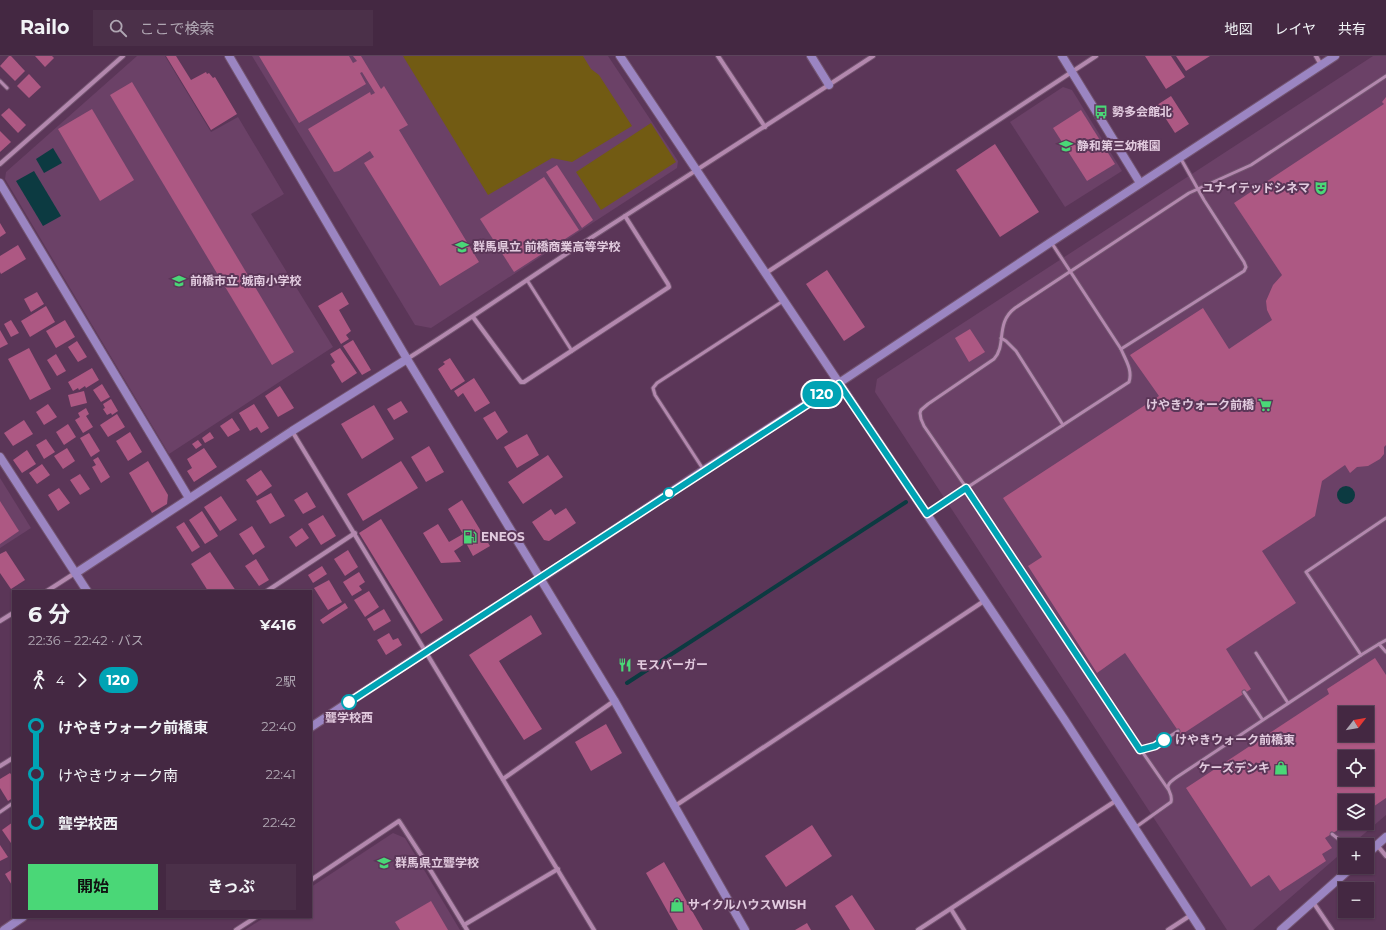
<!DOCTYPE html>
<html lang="ja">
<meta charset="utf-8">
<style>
:root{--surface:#442842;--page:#4b3049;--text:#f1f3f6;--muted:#afa6b2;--line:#5c445b;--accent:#4ad777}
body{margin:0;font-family:Montserrat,"Noto Sans JP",sans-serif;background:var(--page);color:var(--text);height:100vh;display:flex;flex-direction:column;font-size:15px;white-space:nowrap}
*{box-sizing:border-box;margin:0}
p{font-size:13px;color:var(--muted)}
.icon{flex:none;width:22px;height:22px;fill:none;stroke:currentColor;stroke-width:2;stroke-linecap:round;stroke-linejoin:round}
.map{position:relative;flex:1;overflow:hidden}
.side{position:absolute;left:12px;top:534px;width:300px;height:328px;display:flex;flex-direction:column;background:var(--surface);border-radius:0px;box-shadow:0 1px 3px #0004,0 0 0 1px var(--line)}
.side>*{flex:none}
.badge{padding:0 8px;border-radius:13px;font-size:14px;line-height:26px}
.needle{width:26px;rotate:59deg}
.buttons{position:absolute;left:1338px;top:650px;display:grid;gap:8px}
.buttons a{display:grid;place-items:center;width:36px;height:36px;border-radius:0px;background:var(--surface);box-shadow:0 1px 3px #0004,0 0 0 1px var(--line);font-size:20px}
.map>.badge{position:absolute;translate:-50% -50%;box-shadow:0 0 0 2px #fff}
.legs{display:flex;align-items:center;gap:6px;height:44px;padding:0 16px;font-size:13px}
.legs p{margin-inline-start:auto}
.head{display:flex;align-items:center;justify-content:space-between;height:68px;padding:0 16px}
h1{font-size:22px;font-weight:700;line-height:30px}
.primary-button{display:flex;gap:8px;margin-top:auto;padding:8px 16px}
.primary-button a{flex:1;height:46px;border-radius:0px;background:var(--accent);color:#111;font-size:16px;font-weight:700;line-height:46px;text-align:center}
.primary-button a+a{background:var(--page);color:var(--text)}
ul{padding:0 16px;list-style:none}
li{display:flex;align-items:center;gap:14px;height:48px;font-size:15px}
li i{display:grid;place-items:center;width:6px;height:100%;margin:0 5px;background:currentColor}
li i::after{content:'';width:10px;height:10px;margin:-5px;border:3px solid;border-radius:50%;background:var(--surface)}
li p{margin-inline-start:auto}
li:first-child i{background:linear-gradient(#0000 50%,currentColor 0)}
li:last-child i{background:linear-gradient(currentColor 50%,#0000 0)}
header{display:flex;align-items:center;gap:24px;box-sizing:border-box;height:56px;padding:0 20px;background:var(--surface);border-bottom:1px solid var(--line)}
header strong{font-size:19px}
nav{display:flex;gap:22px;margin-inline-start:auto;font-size:14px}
.search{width:280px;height:36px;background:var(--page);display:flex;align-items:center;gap:10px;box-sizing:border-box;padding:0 14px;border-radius:0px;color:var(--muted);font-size:15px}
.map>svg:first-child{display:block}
.built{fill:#6b4167;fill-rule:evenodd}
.green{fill:#725b13}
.water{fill:#0c3a41}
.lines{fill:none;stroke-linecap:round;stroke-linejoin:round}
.stream{stroke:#0c3a41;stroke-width:4}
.building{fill:#ad5883;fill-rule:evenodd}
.lane-casing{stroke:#735470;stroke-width:5}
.street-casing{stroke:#735470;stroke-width:6}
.secondary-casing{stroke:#735470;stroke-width:10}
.lane{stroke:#b388ae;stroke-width:3}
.street{stroke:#b388ae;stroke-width:4}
.secondary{stroke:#9b85c2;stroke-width:8}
.line-1-casing{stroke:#fff;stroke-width:9}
.line-1{stroke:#00a3b4;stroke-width:6}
.stop-1-dot{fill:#fff;stroke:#00a3b4;stroke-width:2}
.labels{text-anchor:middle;stroke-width:4;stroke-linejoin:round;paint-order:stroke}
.poi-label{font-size:12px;font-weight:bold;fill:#e2cbdf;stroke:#5b3658;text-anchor:start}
.stop-label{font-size:12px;font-weight:bold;fill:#e2cbdf;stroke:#5b3658}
</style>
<header>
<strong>Railo</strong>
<div class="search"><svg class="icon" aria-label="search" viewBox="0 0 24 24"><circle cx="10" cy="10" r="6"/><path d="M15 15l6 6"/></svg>ここで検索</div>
<nav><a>地図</a><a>レイヤ</a><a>共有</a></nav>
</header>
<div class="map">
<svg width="1386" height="874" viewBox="0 0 1386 874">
<rect width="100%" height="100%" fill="#5b3658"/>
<g class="built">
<path d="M137,0H165L211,76L238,61L284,138L251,158L333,291L169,398L5,123L6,116Z"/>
<path d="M252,0H608L678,105L677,112L431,272L415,269Z"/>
<path d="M1373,0H1386V759L1351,789H1345V794L1253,874H1227L875,336L877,323ZM1345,657H1367V679H1345ZM1345,701H1367V723H1345ZM1345,745H1367V767H1345Z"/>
<path d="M1063,31L1072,34L1122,115L1065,151L1010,66Z"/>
<path d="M0,422L31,472L0,492Z"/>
<path d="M393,777L405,782L460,874H245L265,861H311V831Z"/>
</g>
<g class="green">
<path d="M403,0H583L591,13L599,19L632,70L572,106L552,102L488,139Z"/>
<path d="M651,67L676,106L601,154L576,116Z"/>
</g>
<g class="water">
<path d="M53,92L62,107L44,117L36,103Z"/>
<path d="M34,115L61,160L43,170L16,125Z"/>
<circle cx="1346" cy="439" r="9"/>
</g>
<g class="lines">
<path class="stream" d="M627,627L906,446"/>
</g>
<g class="building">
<path d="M9,0H11L25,15L15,25L0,10Z"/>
<path d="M35,0H52L54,2L45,11Z"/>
<path d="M166,0H176L191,24L206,16L207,18L209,17L213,22L215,21L237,58L211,74Z"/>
<path d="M259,0H349L353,7L357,5L353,0H361L381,33L384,30L408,69L399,74L479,206L440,230L364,107L374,101L370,95L339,115L334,116L308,73L370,36L371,39L375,37L362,16L360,17L366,28L299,67Z"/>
<path d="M1145,0H1171L1185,21L1166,33Z"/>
<path d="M1176,0H1210L1186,15Z"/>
<path d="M29,18L41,31L29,42L17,30Z"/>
<path d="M132,26L294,296L272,309L110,39Z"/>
<path d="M1171,40L1189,68L1175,77L1157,49Z"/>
<path d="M1386,41V389L1384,391V398L1380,403L1368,410L1357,411L1350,417L1345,409L1322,425L1315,460L1262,495L1296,547L1226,593L1251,633L1181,679L1125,597L1097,617L1028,510L1042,501L1003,442L1159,340L1130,299L1203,252L1229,293L1272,264L1267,254L1266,245L1273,229L1282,219L1234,147L1384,48L1382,46Z"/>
<path d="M9,52L26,69L18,77L1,59Z"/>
<path d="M92,53L134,124L100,145L58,73Z"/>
<path d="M1081,54L1115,108L1087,125L1053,72Z"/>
<path d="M0,75L11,86L0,96Z"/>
<path d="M995,88L1039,156L1000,181L956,114Z"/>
<path d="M557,109L593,164L582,172L546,116Z"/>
<path d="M544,121L579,174L514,216L480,163Z"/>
<path d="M0,167L6,177L0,181Z"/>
<path d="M18,189L26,203L1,218L0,216V200Z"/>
<path d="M827,214L865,271L844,285L806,228Z"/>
<path d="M37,236L44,248L31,256L24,243Z"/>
<path d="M342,236L349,248L339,254L351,275L346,279L349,283L341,288L318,250Z"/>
<path d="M46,250L55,266L30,281L21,265Z"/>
<path d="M11,264L19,277L11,281L4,268Z"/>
<path d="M65,264L75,281L56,292L46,275Z"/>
<path d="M970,273L985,296L969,306L955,282Z"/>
<path d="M0,274L8,288L0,292Z"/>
<path d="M353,284L371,314L362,319L343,290Z"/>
<path d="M77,285L87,301L78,306L68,291Z"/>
<path d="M29,292L51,333L30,344L8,303Z"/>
<path d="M340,292L357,317L342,327L331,309L335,306L330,298Z"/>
<path d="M56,298L66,315L57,320L47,304Z"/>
<path d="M450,302L465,325L451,334L438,313L445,308L443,306Z"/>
<path d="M92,312L99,324L86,332L85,330L79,334L78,332L73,335L68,326Z"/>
<path d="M474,322L490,347L475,356L463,337L458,341L454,335Z"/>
<path d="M102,328L110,341L101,346L93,334Z"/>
<path d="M280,330L294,352L278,361L265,340Z"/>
<path d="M84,335L87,347L71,351L68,339Z"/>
<path d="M111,343L118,355L112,359L111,357L107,359L103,353L105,352L103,348Z"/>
<path d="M401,345L408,356L394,364L387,353Z"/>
<path d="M48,348L57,361L44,369L36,356Z"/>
<path d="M254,348L269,372L261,377L257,371L250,375L239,357Z"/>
<path d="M374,349L394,383L362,403L341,368Z"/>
<path d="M86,352L89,358L86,360L93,371L83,377L75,364L80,361L78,357Z"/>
<path d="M495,355L508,376L497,384L483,362Z"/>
<path d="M117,358L125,371L108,381L100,369Z"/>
<path d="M232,362L240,374L228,381L220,370Z"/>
<path d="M24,364L33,378L13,390L4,377Z"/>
<path d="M68,368L76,381L64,389L56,376Z"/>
<path d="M130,376L142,396L128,405L116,385Z"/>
<path d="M210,376L214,382L205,387L202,382Z"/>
<path d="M89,377L100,395L91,401L80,382Z"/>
<path d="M527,378L539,399L517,412L504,391Z"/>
<path d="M46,383L55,396L44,403L36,389Z"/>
<path d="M198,384L202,389L196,393L192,388Z"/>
<path d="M429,390L444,416L426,426L411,401Z"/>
<path d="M67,392L75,405L63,413L54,400Z"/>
<path d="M204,392L217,411L194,426L187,415L192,412L187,403Z"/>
<path d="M27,394L36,408L22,417L13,404Z"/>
<path d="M548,399L563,421L523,448L508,426Z"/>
<path d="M98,401L110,421L101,427L92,411L96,409L93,404Z"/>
<path d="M148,405L168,439L167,448L152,457L129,417Z"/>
<path d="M401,405L418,432L363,465L347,438Z"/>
<path d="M42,408L50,419L37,428L29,417Z"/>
<path d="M261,414L272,430L257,440L246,424Z"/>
<path d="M80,418L90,433L80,439L70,424Z"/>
<path d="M59,432L70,447L58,455L48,439Z"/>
<path d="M307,436L316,451L303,458L294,444Z"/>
<path d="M271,437L285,460L270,468L256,445Z"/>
<path d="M221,440L237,464L220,475L204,451Z"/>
<path d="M462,444L490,490L473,500L466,487L454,495L461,506L441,507L423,477L438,468L449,486L463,478L448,453Z"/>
<path d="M0,445L19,475L0,488Z"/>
<path d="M566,452L576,467L549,485L544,484L532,466L551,453L555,459Z"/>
<path d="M202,455L218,480L205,488L189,464Z"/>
<path d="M323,459L336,480L321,489L308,468Z"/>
<path d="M381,463L443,564L421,578L359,477Z"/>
<path d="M184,466L200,491L192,496L176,471Z"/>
<path d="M252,470L265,491L253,499L239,478Z"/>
<path d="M302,472L309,482L296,491L289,481Z"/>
<path d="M348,494L358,511L345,520L334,503Z"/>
<path d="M6,495L25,524L11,533L0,517V498Z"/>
<path d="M210,496L236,535H208L191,508Z"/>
<path d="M256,503L269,524L259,530L245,510Z"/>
<path d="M322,510L327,518L313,527L308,519Z"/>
<path d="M359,516L365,526L359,530L362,534L352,540L343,526Z"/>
<path d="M329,524L342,546L328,554L314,532Z"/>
<path d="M369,535L379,551L365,561L354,544Z"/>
<path d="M345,547L348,552L323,568L320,564Z"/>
<path d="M384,553L391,565L374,575L367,563Z"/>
<path d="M531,559L542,578L499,605L542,673L524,684L469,599Z"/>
<path d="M389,577L393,584L398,582L402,589L386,599L377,584Z"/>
<path d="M1375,602L1386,619V742L1367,755V745H1345V767H1349L1325,782L1332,792L1322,798L1326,805L1280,835L1269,819L1251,831L1186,732L1329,638L1327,633ZM1345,657H1367V679H1345ZM1345,701H1367V723H1345Z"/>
<path d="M606,668L622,697L591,715L575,686Z"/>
<path d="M10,717L13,721V742L8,745L0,732V723Z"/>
<path d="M13,766V790L2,774Z"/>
<path d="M812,769L832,800L786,831L765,800Z"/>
<path d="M0,789L8,801L0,805Z"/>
<path d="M664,806L703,874H678L646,817Z"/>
<path d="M13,813V831L5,818Z"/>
<path d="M852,839L875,874H850L835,850Z"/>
<path d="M431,845L448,874H400L395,866Z"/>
<path d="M807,867L811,874H795Z"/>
</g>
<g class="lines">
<g class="lane-casing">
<g id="lane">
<path d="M0,25L7,32"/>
<path d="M527,224L572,295"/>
<path d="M1001,282L1006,285L1016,295L1063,369"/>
<path d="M1121,293L1244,215L1246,211L1244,206L1204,144L1181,103"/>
<path d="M703,413L655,339L653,332L657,327L783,245"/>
<path d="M928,457L1129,326C1133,314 1125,303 1121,293L1051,186"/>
<path d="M1379,588L1386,584"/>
<path d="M1256,597L1288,647"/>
<path d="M1361,599L1306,516L1386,462"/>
<path d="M1244,636L1262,663"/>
<path d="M1141,694L1155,690L1178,675"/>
<path d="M1168,733L1141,694L983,456L924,370L921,363L920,357L921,354L928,348L994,303C1007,289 995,267 1015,252L1189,137L1251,109L1386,20"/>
<path d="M0,756L13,747"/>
<path d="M1136,771L1171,746C1174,733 1159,733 1177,721L1361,599L1379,588L1386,596"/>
<path d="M1332,778L1346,789"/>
</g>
</g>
<g class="street-casing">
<g id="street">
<path d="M718,0L765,71"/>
<path d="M1316,0L1321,9"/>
<path d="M0,108L123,0"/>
<path d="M766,217L1096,0"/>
<path d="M473,261L521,326H524L669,231L668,228L625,160"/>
<path d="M407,303C461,269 513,233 566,198C668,132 771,67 873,0"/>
<path d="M292,375L594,874"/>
<path d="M47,535L75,517"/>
<path d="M267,535L355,477"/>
<path d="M0,565L13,557"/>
<path d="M0,710L13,702"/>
<path d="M503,723L614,645"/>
<path d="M675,750L984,545"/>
<path d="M1377,789L1386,800"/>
<path d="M311,824L399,765L423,802L467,874"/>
<path d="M1313,846L1332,874"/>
<path d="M951,853L964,874"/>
<path d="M464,869L558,813"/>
<path d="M236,874L256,861"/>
<path d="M918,874L1117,744"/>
<path d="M1168,874L1191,859"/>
</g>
</g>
<g class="secondary-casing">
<g id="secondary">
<path d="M229,0L407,303L614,644L745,874"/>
<path d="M620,0L1064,663L1201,874"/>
<path d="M811,0L829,29"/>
<path d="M1062,0L1140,127"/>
<path d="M0,127L189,442"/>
<path d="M0,401L87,535"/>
<path d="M76,517L292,375L407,303"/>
<path d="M311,671L426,595L540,523L704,414L839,327L1051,186L1335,0"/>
<path d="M1367,798L1386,781"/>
<path d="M4,874L23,861"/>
<path d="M1281,874L1352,811"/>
</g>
</g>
<use href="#lane" class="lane"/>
<use href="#street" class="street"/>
<use href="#secondary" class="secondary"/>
</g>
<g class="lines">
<g class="line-1-casing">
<path id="line-1" d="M349,646L839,328L927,458L966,432L1140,694L1155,690L1164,684"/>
</g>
<use href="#line-1" class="line-1"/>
</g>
<defs>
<g id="bus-bare" transform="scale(1.08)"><path d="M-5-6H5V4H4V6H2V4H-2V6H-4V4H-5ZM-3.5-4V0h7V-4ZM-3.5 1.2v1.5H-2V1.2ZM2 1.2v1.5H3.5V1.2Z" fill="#4ad777" stroke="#5b3658" stroke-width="2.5" paint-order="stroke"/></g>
<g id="school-bare" transform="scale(1.08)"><path d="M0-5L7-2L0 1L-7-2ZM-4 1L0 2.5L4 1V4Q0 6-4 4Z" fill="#4ad777" stroke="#5b3658" stroke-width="2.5" paint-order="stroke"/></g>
<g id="theatre-bare" transform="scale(1.08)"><path d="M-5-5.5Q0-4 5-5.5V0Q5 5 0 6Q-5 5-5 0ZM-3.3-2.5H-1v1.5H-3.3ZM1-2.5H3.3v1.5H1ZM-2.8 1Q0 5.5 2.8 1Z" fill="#4ad777" stroke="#5b3658" stroke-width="2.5" paint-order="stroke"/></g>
<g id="supermarket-bare" transform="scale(1.08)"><path d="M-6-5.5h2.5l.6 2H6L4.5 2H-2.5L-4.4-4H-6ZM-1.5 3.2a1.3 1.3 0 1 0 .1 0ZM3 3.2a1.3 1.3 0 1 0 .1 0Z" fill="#4ad777" stroke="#5b3658" stroke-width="2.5" paint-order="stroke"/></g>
<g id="fuel-bare" transform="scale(1.08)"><path d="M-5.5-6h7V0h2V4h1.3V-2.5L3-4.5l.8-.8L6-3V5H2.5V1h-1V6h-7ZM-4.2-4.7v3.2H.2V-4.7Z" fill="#4ad777" stroke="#5b3658" stroke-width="2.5" paint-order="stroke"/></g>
<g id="restaurant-bare" transform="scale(1.08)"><path d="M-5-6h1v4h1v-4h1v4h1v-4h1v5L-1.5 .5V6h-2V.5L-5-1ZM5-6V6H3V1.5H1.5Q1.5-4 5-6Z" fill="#4ad777" stroke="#5b3658" stroke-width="2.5" paint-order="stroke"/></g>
<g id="shop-bare" transform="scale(1.08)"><path d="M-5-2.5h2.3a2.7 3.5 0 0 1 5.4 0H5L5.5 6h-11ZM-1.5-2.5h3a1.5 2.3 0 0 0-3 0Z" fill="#4ad777" stroke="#5b3658" stroke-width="2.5" paint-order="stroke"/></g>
</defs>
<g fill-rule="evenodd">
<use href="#bus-bare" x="1101" y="56"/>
<use href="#school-bare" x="1066" y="90"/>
<use href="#theatre-bare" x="1321" y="132"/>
<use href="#school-bare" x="462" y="191"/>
<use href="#school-bare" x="179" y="225"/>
<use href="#supermarket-bare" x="1265" y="349"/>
<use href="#fuel-bare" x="470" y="481"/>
<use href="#restaurant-bare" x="625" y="609"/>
<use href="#shop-bare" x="1281" y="712"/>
<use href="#school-bare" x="384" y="807"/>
<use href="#shop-bare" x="677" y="849"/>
</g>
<g class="stop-1-dot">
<circle cx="669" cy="437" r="5"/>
<circle cx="349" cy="646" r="7"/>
<circle cx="1164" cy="684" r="7"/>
</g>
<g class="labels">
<g class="poi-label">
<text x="1112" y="60">勢多会館北</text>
<text x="1077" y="94">静和第三幼稚園</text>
<text x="1310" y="136" text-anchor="end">ユナイテッドシネマ</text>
<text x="473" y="195">群馬県立 前橋商業高等学校</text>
<text x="190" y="229">前橋市立 城南小学校</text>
<text x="1254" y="353" text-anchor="end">けやきウォーク前橋</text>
<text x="481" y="485">ENEOS</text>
<text x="636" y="613">モスバーガー</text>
<text x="1270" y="716" text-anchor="end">ケーズデンキ</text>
<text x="395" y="811">群馬県立聾学校</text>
<text x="688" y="853">サイクルハウスWISH</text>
</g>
<g class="stop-label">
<text x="349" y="666">聾学校西</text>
<text x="1175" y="688" text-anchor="start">けやきウォーク前橋東</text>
</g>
</g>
</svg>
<div class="buttons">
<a><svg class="needle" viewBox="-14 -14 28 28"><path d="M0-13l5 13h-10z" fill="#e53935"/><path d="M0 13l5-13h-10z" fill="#afa6b2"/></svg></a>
<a><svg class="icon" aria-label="locate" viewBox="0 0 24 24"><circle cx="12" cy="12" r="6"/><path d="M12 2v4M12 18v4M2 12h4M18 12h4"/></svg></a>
<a><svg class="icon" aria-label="layers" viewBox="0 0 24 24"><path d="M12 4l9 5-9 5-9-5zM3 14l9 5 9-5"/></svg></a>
<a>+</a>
<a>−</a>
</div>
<b class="badge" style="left:822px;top:338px;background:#00a3b4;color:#fff">120</b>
<section class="side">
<div class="head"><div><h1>6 分</h1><p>22:36 – 22:42 · バス</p></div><b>¥416</b></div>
<div class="legs"><svg class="icon" aria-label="walk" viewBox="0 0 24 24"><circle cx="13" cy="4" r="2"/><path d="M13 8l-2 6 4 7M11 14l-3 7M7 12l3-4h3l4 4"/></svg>4<svg class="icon" aria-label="forward" viewBox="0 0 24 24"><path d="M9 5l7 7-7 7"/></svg><b class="badge" style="background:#00a3b4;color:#fff">120</b><p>2駅</p></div>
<ul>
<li><i style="color:#00a3b4"></i><b>けやきウォーク前橋東</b><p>22:40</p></li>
<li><i style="color:#00a3b4"></i><span>けやきウォーク南</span><p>22:41</p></li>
<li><i style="color:#00a3b4"></i><b>聾学校西</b><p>22:42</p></li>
</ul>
<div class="primary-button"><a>開始</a><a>きっぷ</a></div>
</section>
</div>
